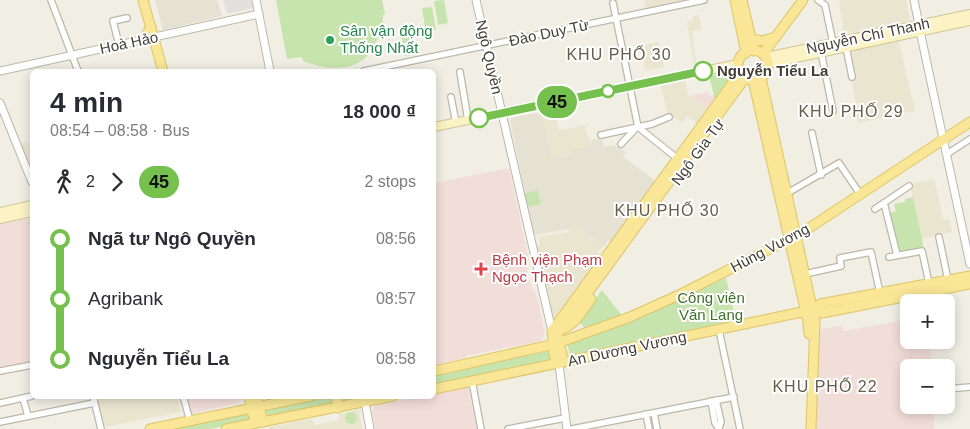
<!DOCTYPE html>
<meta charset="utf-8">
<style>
:root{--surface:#fff;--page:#f7f7f7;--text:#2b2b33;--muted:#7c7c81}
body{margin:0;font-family:Helvetica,sans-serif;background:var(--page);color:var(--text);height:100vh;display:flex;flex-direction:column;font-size:19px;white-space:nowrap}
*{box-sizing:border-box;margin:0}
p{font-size:16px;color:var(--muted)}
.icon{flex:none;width:28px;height:28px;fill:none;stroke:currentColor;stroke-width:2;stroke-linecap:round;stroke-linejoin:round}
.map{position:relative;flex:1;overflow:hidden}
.panel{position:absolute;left:30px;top:69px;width:406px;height:330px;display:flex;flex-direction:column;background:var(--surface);border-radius:8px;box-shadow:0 2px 12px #0003}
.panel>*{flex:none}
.badge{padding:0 10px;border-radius:16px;font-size:18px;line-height:32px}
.buttons{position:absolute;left:900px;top:294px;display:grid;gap:10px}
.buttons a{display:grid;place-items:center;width:55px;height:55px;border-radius:8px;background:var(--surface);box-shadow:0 2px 12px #0003;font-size:25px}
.map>.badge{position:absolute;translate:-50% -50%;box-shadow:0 0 0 2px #fff}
.legs{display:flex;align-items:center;gap:8px;height:55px;padding:0 20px;font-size:16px}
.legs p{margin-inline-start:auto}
.summary{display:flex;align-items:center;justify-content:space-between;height:85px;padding:0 20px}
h1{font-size:28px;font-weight:700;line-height:38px}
ul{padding:0 20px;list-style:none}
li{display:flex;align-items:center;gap:18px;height:60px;font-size:19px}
li i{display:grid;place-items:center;width:8px;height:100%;margin:0 6px;background:currentColor}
li i::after{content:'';width:12px;height:12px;margin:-6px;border:4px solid;border-radius:50%;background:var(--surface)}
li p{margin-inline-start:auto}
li:first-child i{background:linear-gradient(#0000 50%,currentColor 0)}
li:last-child i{background:linear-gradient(currentColor 50%,#0000 0)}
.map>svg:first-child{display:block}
.residential{fill:#e5e1d3}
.education{fill:#eae5cf}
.medical{fill:#f2ded8}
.green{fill:#c7e4af}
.parking{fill:#e2e0dd}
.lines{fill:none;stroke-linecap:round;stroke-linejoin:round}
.minor-casing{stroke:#bcb7a8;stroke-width:8}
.tertiary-casing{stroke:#bcb7a8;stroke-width:9}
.secondary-casing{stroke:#cfc597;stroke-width:10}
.primary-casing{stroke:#ddc467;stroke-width:11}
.minor{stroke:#fff;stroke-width:5.5}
.tertiary{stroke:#fff;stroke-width:7}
.secondary{stroke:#fbf3c4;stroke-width:8}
.primary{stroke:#f9e696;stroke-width:9}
.line-1-casing{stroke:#fff;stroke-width:11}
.line-1{stroke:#76c04d;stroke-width:8}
.leisure-dot{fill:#2e9e5b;stroke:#fff;stroke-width:2}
.stop-1-dot{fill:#fff;stroke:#76c04d;stroke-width:2.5}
.health-dot{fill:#e0444e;stroke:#fff;stroke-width:2}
.labels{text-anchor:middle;stroke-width:4;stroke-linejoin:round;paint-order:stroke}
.leisure-label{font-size:15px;fill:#27864d;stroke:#fff;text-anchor:start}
.street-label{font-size:15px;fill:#433f35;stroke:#fff}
.stop-label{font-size:15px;font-weight:bold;fill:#433f35;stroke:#fff;text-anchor:start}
.health-label{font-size:15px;fill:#be3a42;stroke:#fff;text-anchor:start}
.park-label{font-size:15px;fill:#3f712b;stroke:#fff}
.neighbourhood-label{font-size:16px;letter-spacing:1px;fill:#655e4c;stroke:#fff}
</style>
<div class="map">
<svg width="970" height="429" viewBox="0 0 970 429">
<rect width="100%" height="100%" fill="#f1efe4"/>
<g class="residential">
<path d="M155,0H217L222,16L163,30Z"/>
<path d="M542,112L552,159L572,154L571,150L592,145L591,140L602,138L604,147L613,145L621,149L626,153L623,157L657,182L613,244L608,240L604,246L575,224L568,229L534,235L510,121L511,118Z"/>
</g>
<g class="education">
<path d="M648,0H683L645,9L643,1Z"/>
<path d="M839,0H906L910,21L844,35Z"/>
<path d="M699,15L701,30L692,31L696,63H694L687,22L693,20V16Z"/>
<path d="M898,39L915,111L858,123L848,49Z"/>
<path d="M659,42L664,67L645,71L640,46Z"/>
<path d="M685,81L688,95L710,110L699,125L687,116L682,123L667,112L661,86Z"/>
<path d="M548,110L550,120L556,119L559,130L585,125L589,140H591L592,145L572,150V154L552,159L542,112Z"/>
<path d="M32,141V173L30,174L18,144Z"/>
<path d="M934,179L943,219H949L952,232L921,239L910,184Z"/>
<path d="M574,223L604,246L597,252L603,257L556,322L553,321L537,246L540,245L539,237L569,232L568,229Z"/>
<path d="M96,396H177L181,412L105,427Z"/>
<path d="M359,410L362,429H268V427L311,419L315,425L335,421L339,420V414Z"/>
</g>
<g class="medical">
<path d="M708,92L709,96L714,95L716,103L710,110L690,96Z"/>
<path d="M509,168L529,260L527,264L528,274L532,290L536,292L545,333L541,341L469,355L465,358L434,365V183Z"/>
<path d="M32,218V361L0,367V224Z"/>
<path d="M909,319V340H925V346L931,347L932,367L909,368V405H933L934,429H816L820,329L842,325L844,331Z"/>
<path d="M468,387L477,429H375L372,412L376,405L421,396H434V394Z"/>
<path d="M187,396H243L238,403L192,414Z"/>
</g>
<g class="green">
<path d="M276,0H382L385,14L383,15L382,33H379C370,72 335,73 303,61L302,57L287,59Z"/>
<path d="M444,0L448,23L438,25L434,1Z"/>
<path d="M432,7L436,30L426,32L422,8Z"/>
<path d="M411,31L415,54L405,56L401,33Z"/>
<path d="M731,72L735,73L716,103L709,76Z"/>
<path d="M538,190L541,204L525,207L522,194Z"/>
<path d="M913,197L924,249L898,254L889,213L896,211L894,204L905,202V199Z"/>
<path d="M726,278L736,321L570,355L567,343L645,316Z"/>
<path d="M602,290L623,317L586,330L579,321Z"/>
<path d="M549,351L551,361L434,385V374Z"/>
<path d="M327,396H377L265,419L263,409Z"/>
<circle cx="351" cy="418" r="6"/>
<path d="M249,413L251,421L209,429H167Z"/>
</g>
<path class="parking" d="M223,0H251L253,8L227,14Z"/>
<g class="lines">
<g class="minor-casing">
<g id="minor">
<path d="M51,0L78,71"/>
<path d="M818,0L825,5L833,43"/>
<path d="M613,3L638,127L678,159"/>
<path d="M119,45L113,21L127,18"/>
<path d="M846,47L852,77"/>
<path d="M821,52L833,111"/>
<path d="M364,71L704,0"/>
<path d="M460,72L468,120"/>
<path d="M451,97L456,123"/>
<path d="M812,133L821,175"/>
<path d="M601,135L652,124L669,117"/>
<path d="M621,144L636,128"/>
<path d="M947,154L970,139"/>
<path d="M786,194L839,163L860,194"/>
<path d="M884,203L897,255"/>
<path d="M875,209L909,186"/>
<path d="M939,237L948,280"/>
<path d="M889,257L922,251L929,283"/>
<path d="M805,274L841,266L840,258L871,252L880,293"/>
<path d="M719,330L740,429"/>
<path d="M0,371L32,365"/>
<path d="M472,381L481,429"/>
<path d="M948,389L970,387"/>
<path d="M93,396L101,429"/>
<path d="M183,396L190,421"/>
<path d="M23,398L28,416"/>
<path d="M716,400L721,422L719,428"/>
<path d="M711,401L715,423L719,429"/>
<path d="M0,403L32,396"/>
<path d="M654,413L657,429"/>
<path d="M646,414L649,429"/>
<path d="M0,422L94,403"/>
<path d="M508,429L565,418"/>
<path d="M572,429L734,397"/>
</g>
</g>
<g class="tertiary-casing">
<g id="tertiary">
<path d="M256,0L270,71"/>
<path d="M476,0L552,331"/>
<path d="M914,0L919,25"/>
<path d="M920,31L970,264"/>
<path d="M0,71L259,14"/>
<path d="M0,103L32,182"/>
<path d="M559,364L567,429"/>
<path d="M365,402L370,429"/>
</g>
</g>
<g class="secondary-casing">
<g id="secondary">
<path d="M766,57L970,14"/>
<path d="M768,64L970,21"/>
<path d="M434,127L738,64"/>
<path d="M0,212L32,205"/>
<path d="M0,219L32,212"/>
</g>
</g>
<g class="primary-casing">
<g id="primary">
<path d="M143,0L163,71"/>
<path d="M735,0L746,53"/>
<path d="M742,0L754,51"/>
<path d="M144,39L151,27"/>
<path d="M751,39L762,41L776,37"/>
<circle cx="753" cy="65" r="15"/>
<path d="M763,54L803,0"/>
<path d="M761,78L815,321L811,429"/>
<path d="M753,80L808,322L809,334"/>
<path d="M813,310L820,304L970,276"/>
<path d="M566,328L575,321L591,299"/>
<path d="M554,339L745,78"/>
<path d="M555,344C563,347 564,358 559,364"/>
<path d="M559,364C551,355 554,342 552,331L740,73"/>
<path d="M434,371L555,344L630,317L681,294L803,232L970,122"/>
<path d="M434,389L797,313L813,310L822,313L970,284"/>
<path d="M249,396L255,423"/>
<path d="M256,396L263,422"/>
<path d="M336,396L338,408"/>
<path d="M150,429L311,396"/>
<path d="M226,429L393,396"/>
</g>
</g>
<use href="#minor" class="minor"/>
<use href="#tertiary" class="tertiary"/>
<use href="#secondary" class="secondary"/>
<use href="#primary" class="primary"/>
</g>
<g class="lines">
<g class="line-1-casing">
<path id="line-1" d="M479,118L703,71"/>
</g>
<use href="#line-1" class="line-1"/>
</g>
<circle class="leisure-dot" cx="330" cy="40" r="5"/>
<g class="stop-1-dot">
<circle cx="703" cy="71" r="9"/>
<circle cx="608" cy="91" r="6"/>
<circle cx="479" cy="118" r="9"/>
</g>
<path class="health-dot" d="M478.5 261.5h5v5h5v5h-5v5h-5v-5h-5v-5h5z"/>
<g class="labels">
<g class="leisure-label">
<text x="340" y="36">Sân vận động<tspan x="340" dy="17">Thống Nhất</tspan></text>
</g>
<g class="street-label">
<text transform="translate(549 33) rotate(-12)" y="5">Đào Duy Từ</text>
<text transform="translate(868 36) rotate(-12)" y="5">Nguyễn Chí Thanh</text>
<text transform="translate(129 43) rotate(-12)" y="5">Hoà Hảo</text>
<text transform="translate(489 57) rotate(77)" y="5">Ngô Quyền</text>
<text transform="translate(698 152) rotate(-54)" y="5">Ngô Gia Tự</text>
<text transform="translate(770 248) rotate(-28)" y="5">Hùng Vương</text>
<text transform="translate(627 349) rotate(-12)" y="5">An Dương Vương</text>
</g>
<g class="stop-label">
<text x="717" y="76">Nguyễn Tiểu La</text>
</g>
<g class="health-label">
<text x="492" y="265">Bệnh viện Phạm<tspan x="492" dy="17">Ngọc Thạch</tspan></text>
</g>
<g class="park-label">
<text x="711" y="303">Công viên<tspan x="711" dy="17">Văn Lang</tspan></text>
</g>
<g class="neighbourhood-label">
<text x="619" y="60">KHU PHỐ 30</text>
<text x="851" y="117">KHU PHỐ 29</text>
<text x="667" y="216">KHU PHỐ 30</text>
<text x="825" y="392">KHU PHỐ 22</text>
</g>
</g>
</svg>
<div class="buttons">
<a>+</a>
<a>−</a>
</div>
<b class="badge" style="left:557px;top:102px;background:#76c04d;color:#111">45</b>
<section class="panel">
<div class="summary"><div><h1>4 min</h1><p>08:54 – 08:58 · Bus</p></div><b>18 000 ₫</b></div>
<div class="legs"><svg class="icon" aria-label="walk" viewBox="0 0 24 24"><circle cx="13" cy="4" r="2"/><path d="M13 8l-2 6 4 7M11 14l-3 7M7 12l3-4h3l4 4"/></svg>2<svg class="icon" aria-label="forward" viewBox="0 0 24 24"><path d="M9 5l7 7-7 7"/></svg><b class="badge" style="background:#76c04d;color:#111">45</b><p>2 stops</p></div>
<ul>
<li><i style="color:#76c04d"></i><b>Ngã tư Ngô Quyền</b><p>08:56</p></li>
<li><i style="color:#76c04d"></i><span>Agribank</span><p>08:57</p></li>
<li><i style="color:#76c04d"></i><b>Nguyễn Tiểu La</b><p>08:58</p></li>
</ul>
</section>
</div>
